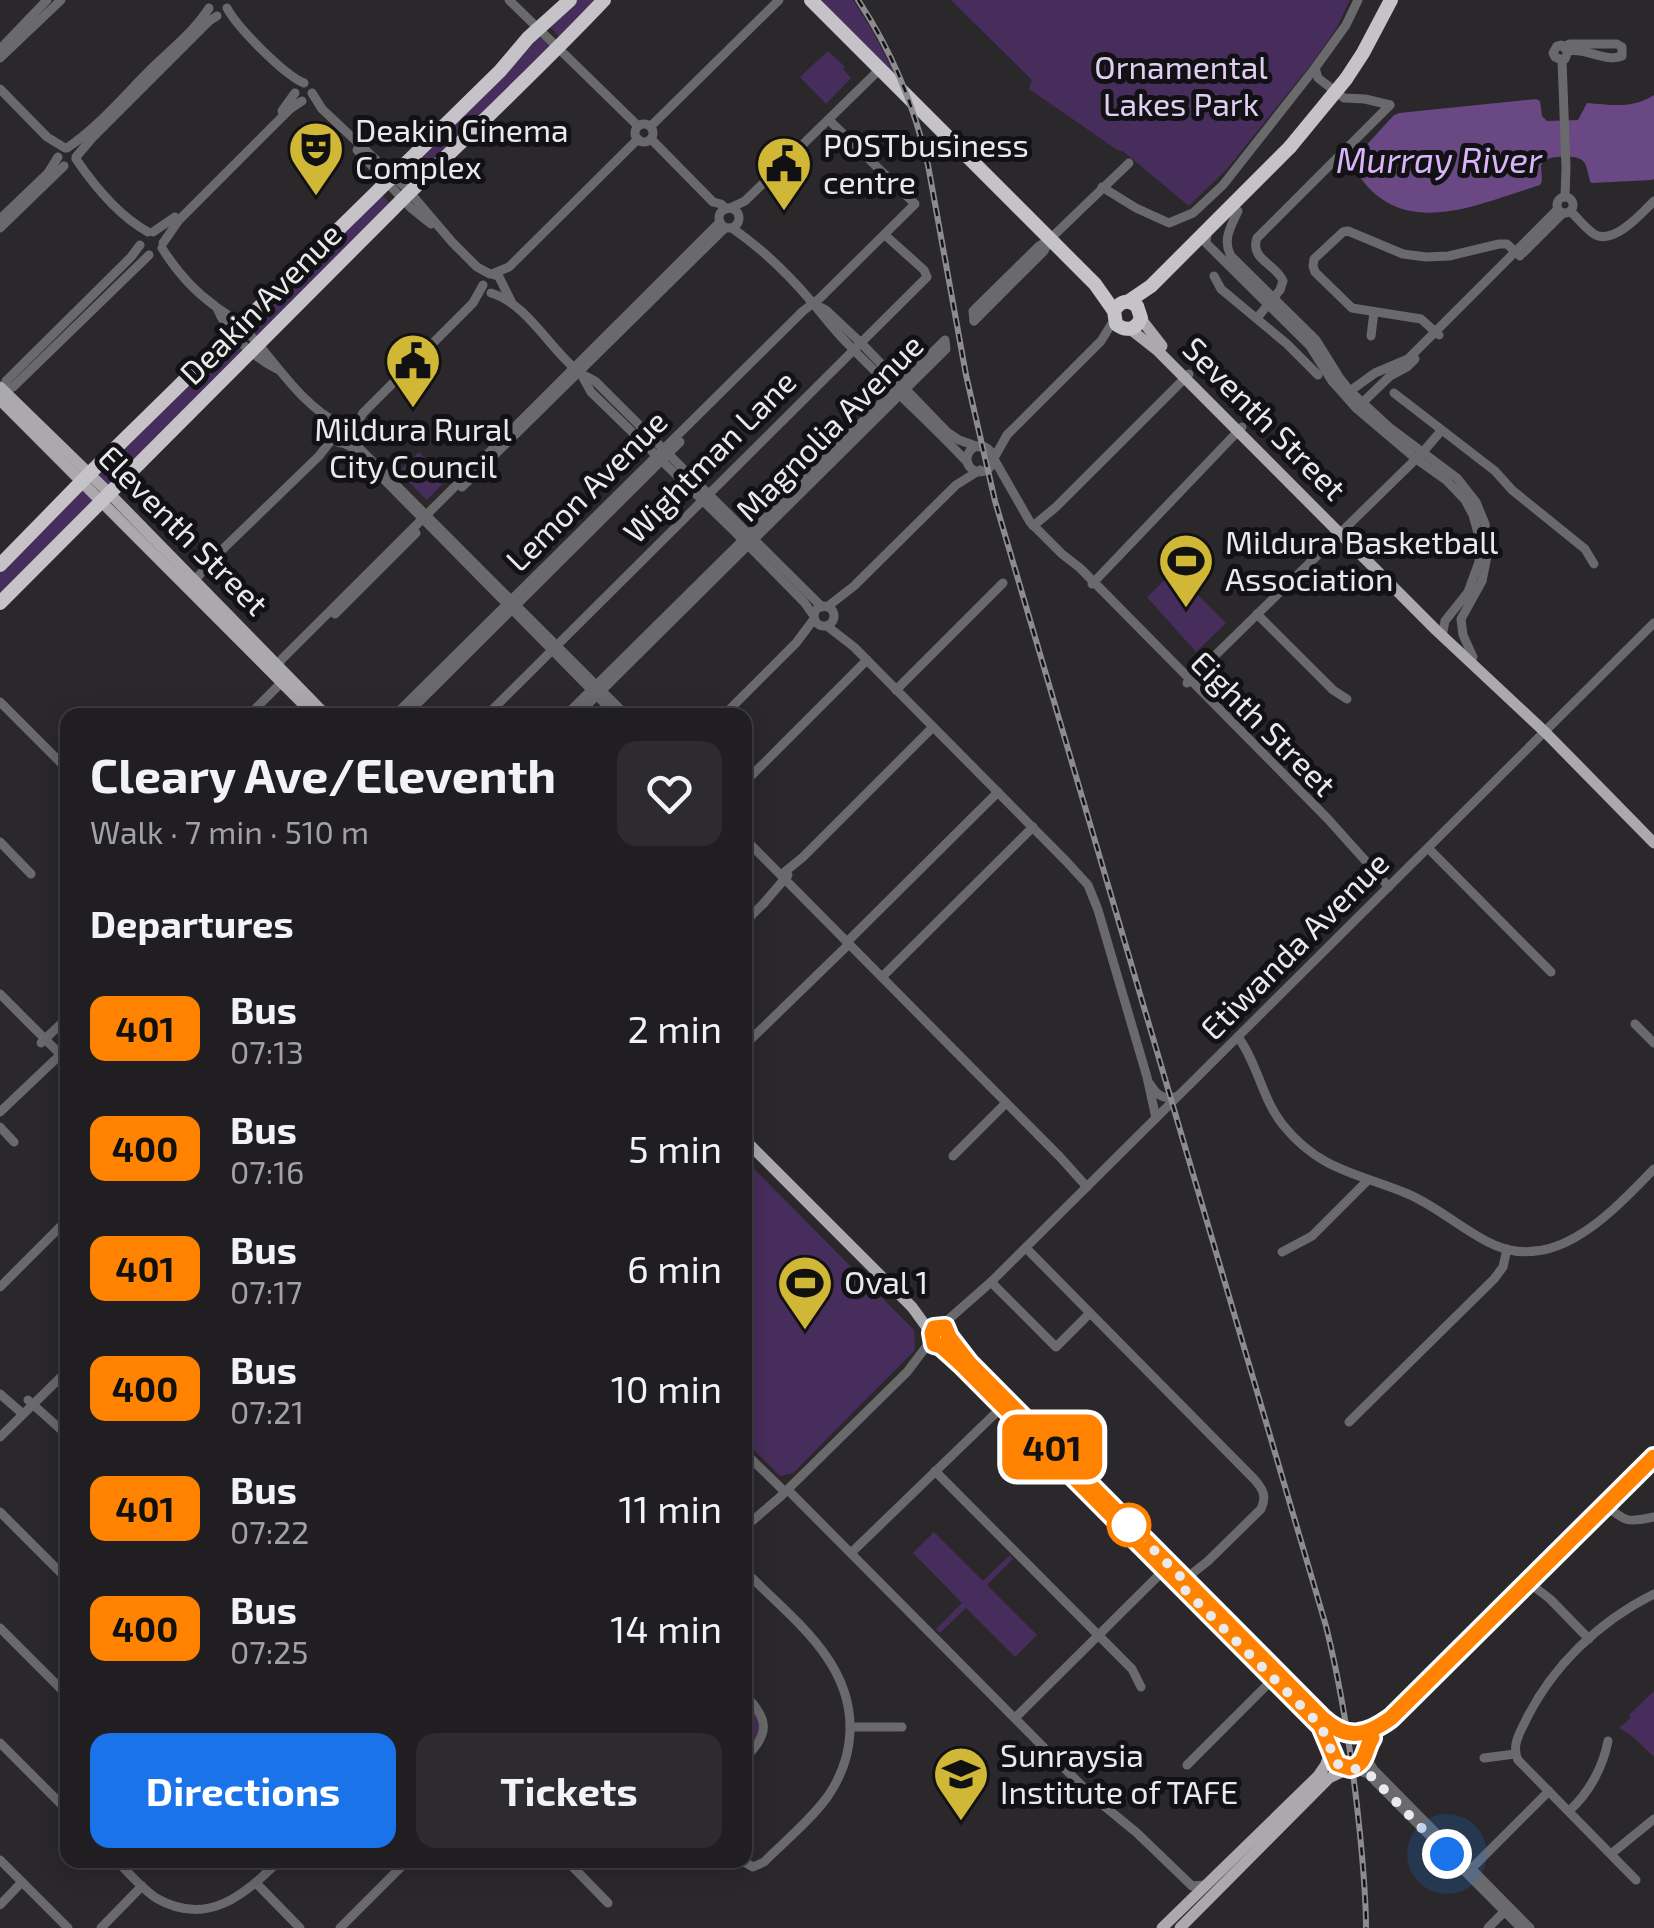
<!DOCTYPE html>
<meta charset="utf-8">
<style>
:root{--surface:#201e20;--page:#2d2b2d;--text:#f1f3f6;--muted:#a2a2a5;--line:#3d3c3e;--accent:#1a73e8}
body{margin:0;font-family:"Exo 2",sans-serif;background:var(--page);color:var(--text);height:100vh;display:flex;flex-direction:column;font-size:38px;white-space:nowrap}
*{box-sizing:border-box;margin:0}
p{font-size:32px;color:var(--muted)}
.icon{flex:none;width:55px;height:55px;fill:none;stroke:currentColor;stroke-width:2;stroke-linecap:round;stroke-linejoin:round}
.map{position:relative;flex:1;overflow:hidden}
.drawer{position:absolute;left:60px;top:708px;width:692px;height:1160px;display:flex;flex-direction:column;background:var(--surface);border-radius:20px;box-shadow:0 5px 25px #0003,0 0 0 2px var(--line)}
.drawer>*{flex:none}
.badge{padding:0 20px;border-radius:15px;font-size:35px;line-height:65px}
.you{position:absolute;width:50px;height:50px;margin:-25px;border:8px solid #fff;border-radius:50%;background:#1a73e8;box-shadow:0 0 0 15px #1a73e833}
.map>.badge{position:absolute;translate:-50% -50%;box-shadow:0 0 0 5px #fff}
h2{padding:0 30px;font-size:38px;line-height:90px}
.round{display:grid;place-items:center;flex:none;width:105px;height:105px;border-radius:20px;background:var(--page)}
.headline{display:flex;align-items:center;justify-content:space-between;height:170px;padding:0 30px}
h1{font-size:48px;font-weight:700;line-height:75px}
.action{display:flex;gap:20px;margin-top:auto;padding:20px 30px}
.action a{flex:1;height:115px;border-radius:20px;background:var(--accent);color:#fff;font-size:40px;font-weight:700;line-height:115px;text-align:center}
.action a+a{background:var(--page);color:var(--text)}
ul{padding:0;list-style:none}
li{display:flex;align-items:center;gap:30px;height:120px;padding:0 30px}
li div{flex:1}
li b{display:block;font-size:38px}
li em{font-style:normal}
li .badge{min-width:110px;font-weight:700;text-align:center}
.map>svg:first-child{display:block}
.green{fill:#472d5b}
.water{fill:#694884}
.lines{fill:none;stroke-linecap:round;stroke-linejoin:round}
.minor{stroke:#6a696b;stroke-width:9}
.major{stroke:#aba9ad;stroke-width:11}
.highway{stroke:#c5c3c7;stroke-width:14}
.rail-casing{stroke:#8c8b8d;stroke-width:6}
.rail{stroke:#121113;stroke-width:2.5;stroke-dasharray:8;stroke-linecap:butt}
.highway-bridge{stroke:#c5c3c7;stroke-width:14}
.line-casing{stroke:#fff;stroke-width:22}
.line{stroke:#ff8200;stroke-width:15}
.walk{stroke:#eae9eb;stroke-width:10;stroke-dasharray:0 18}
.stop-dot{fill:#fff;stroke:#ff8200;stroke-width:5}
.labels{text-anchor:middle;stroke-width:10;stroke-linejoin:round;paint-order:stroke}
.park-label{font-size:32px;fill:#e0cef2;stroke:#121113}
.poi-label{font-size:32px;fill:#eae9eb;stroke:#121113;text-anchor:start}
.street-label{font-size:32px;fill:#eae9eb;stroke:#121113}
.water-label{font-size:35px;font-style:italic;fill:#d9b4fa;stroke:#121113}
</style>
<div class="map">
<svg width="1654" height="1928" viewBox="0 0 1654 1928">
<rect width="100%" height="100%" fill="#2a282b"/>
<g class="green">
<path d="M576,0H598L560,37L550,27Z"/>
<path d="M822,0H853L873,32L893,71L892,73L835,17Z"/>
<path d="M951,0H1350L1336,29L1313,62L1227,169L1189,206L1124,152L1116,149L1029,89L1032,80Z"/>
<path d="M540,37L550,47L414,180L405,172Z"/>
<path d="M828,51L845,67L843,69L851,78L826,104L800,77Z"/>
<path d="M382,195L392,205L258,337L248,326Z"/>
<path d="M234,338L246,351L110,489L96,474Z"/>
<path d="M419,452L446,480L427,500L399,472Z"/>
<path d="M81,488L95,502L0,597V569Z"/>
<path d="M1174,571L1226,623L1196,652L1147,597Z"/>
<path d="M745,1160L914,1330L915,1350L793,1473L780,1476L745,1441Z"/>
<path d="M934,1532L983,1581L1010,1555L1013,1559L987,1585L1037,1635L1015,1657L966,1608L940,1633L936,1629L962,1603L913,1553Z"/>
<path d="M1654,1691V1757L1632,1736L1619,1728L1631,1718L1629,1715Z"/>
<path d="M745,1699C763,1724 764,1730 745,1754Z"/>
</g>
<path class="water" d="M1654,95V179L1652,180L1591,183C1588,178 1588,164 1582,160C1576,155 1554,156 1547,159C1545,160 1543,163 1541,165L1542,181L1540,185C1473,206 1394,245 1351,162L1394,115L1399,113L1536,99L1540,101L1542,116L1547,121L1578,120L1587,103C1612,105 1632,109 1654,95Z"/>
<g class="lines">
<g class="minor">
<path d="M509,0L638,126"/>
<path d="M227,8C237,27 284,75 304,83"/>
<path d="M1565,46L1570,44H1617L1622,47V56C1605,63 1586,47 1568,51L1561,45L1557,46L1553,53L1555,57L1562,60L1565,59L1568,51"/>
<path d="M0,49L47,0"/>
<path d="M0,58L61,0"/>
<path d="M1562,60L1566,167L1565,197"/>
<path d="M1315,68L1318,78L1344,98L1365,99L1390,105"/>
<path d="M0,89L47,137L65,148"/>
<path d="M312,93L322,109L406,188L452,242L477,267L490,274"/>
<path d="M282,111L295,93"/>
<circle cx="644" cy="133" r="9"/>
<path d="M651,126L779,0"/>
<path d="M651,139L713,202L721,204L726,209"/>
<path d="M67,148C97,128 123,97 149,71C169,51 194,32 209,8"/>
<path d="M357,150L411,208L431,224"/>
<path d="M76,157L92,138L209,21L217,16"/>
<path d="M76,159C95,187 119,216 148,232"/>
<path d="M1102,187L1136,208L1169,223L1193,213L1223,185L1315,68L1346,25L1358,0"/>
<circle cx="1565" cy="205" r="8"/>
<path d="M730,208L745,201L880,69"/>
<circle cx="729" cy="218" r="10"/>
<path d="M1238,211C1231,226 1222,240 1231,256L1316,340L1339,377L1350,391L1389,427L1457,478L1476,502L1485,524L1488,551L1482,581L1461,619L1463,635L1473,657"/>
<path d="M1570,211C1578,218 1585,228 1594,234C1613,246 1641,214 1654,201"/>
<path d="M0,219L48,173L58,157"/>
<path d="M0,228L64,166"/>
<path d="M732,228C761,248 788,274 811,301C823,315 833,329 846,342C885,383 928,420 967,462"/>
<path d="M153,232L175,217"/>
<path d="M1207,233L1206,243L1310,346L1332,381L1356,408L1415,458L1446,480L1465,500L1473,515L1478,533L1479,562L1468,592L1445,621L1442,637"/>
<path d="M163,243L179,220L290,109L302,101"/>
<path d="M162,248C175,269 194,291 215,306C223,312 232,317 240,324C273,357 297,402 339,424"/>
<path d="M1523,253L1563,213"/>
<path d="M492,274L509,267L638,139"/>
<path d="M493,274L499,277L511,301"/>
<path d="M1214,276L1221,289L1287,344L1318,375"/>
<path d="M491,293C527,303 551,351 580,373C585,376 590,378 595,381L822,607"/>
<path d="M816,305L826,310L860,342L947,432L959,440L979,447"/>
<path d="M217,308C227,333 253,357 277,369"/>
<path d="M1257,318L1280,290L1283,281C1276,264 1249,259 1257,238L1390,105"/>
<path d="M974,321L973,311L1039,246L1050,239L1129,163"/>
<path d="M974,321L1044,251L1049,241"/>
<path d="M1439,335L1421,319L1352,308L1315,272L1313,266L1314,259L1343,232L1348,231L1403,254L1426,257L1449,256L1499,244H1507L1520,256"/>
<path d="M1371,336L1374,312"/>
<path d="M580,372L591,392L736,533L804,602L814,616"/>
<path d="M4,391L6,381L131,257L140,245"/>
<path d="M2,392L13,387L149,255"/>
<path d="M1394,393L1495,471L1512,490L1585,549L1594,564"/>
<path d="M1347,395L1350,391L1375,373L1408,359L1558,209"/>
<path d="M1359,406L1390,376L1407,367L1415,359"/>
<circle cx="342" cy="433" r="10"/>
<path d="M352,433L363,413L473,303L483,285"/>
<path d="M351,435L358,447L626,715"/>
<path d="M343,443L353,448L616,715"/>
<circle cx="980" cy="459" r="13"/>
<path d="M994,458L1007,435L1101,341L1114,320"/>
<path d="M994,459L1030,522L1062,554L1080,568L1327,818L1389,887"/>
<path d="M462,487L725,228"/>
<path d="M1033,526L1056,507L1189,374"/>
<path d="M193,582L225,547L319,456L333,438"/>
<path d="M1092,584L1242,427"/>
<circle cx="824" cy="616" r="10"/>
<path d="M827,607L854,586L956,485L980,470"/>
<path d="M335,614L416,533"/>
<path d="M1257,614L1333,690L1347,699"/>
<path d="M827,626L854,647L1065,860L1088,885L1098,910L1147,1077L1156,1118"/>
<path d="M274,671L282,659L720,222"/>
<path d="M1187,683L1422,453L1441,431"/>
<path d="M896,690L1003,583"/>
<path d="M0,702L68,770"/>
<path d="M249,715L282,682"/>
<path d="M395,715L803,311L820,298L915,204L829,120"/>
<path d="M406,715L680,442"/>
<path d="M487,715L927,277L924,270L885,235"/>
<path d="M566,715L945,340L946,349L577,715"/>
<path d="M724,715L796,643L814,619"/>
<path d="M745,782L867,660"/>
<path d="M745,839L1060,1157L1087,1187"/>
<path d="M0,842L31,874"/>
<path d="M1428,848L1551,972"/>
<path d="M781,875L803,857L933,727"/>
<path d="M763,904L788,875"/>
<path d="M745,922L764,903"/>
<path d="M847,942L998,792"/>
<path d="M882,977L1033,827"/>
<path d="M0,994L68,1062"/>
<path d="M1635,1024L1654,1043"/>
<path d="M1238,1037C1258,1064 1262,1099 1283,1125C1320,1171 1358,1173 1408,1194C1436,1206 1459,1227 1486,1241C1553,1278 1612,1212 1654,1169"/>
<path d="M41,1043L68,1017"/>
<path d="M745,1045L849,944"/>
<path d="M1150,1084C1157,1096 1165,1101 1178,1096"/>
<path d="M0,1112L60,1055"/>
<path d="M0,1127L14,1142"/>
<path d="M953,1156L1006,1103"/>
<path d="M1026,1248L1254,1479C1263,1489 1267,1496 1261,1509L1208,1561L1184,1580L1181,1587"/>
<path d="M1282,1252L1312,1236L1367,1181"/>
<path d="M991,1282L1056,1347L1090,1313"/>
<path d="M0,1287L68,1219"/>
<path d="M941,1326L991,1282L1654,623"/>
<path d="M0,1394L23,1414"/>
<path d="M28,1400L68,1436"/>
<path d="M1349,1422L1494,1279L1503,1267L1507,1249"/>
<path d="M0,1437L68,1370"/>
<path d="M745,1453L785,1492"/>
<path d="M935,1471L1132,1669L1141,1687"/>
<path d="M788,1490L1092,1796L1137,1833L1192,1886L1205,1885"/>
<path d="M1605,1504C1624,1522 1629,1523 1654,1517"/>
<path d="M0,1512L68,1580"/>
<path d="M745,1527L780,1497L907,1372L932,1339"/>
<path d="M851,1553L1003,1406L1006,1400"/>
<path d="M1528,1582L1550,1599L1589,1639"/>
<path d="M0,1628L68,1696"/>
<path d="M745,1695C769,1719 770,1734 745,1758"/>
<path d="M1015,1718L1158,1576L1171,1566"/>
<path d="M850,1727H902"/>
<path d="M0,1743L68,1811"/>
<path d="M1366,1752L1367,1759L1374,1770L1530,1928"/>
<path d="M1484,1758L1515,1754"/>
<path d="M1187,1765L1278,1674"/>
<path d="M1351,1768L1368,1774L1521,1928"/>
<path d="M1569,1811C1589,1793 1603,1767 1608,1741"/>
<path d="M1611,1854L1654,1819"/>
<path d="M0,1860L68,1928"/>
<path d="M116,1860C129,1873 141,1888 156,1898C208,1928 245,1894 280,1860"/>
<path d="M566,1860L608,1903"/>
<path d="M741,1860L753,1867L764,1862C785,1841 810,1821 828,1796C841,1777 849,1756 850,1732C853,1661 790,1617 745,1571"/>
<path d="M1469,1871L1549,1791"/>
<path d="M1636,1880L1518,1760C1512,1747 1518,1736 1524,1724C1551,1667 1598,1622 1654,1594"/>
<path d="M256,1883L300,1928"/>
<path d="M0,1905L22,1882"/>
<path d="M101,1928L142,1886"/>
<path d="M340,1928L408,1860"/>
<path d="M1488,1928L1507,1909"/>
</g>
<g class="major">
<path d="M1141,319L1162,346"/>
<path d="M1130,329L1158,351L1436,630L1545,732L1654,843"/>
<path d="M0,387L110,494L326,715"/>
<path d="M0,400L314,715"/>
<path d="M745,1140L912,1307L928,1329L934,1344L941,1346"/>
<path d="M939,1326L947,1329L949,1337L969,1363L1300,1696L1331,1726L1348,1734"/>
<path d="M941,1346L963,1366"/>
<path d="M1315,1720L1326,1734L1331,1750"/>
<path d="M1366,1750L1371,1740L1391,1718L1654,1457"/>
<path d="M1343,1767L1357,1766L1365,1755L1362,1740L1351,1734"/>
<path d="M1162,1928L1318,1776L1325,1766L1331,1751"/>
<path d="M1180,1928L1329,1778L1350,1768"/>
</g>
<g class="highway">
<path d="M811,0L1095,284L1114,311L1116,324C1126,332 1136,330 1141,318L1137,306C1128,299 1120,301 1114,311"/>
<path d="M1346,79L1363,53L1391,0"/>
<path d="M1129,301L1151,286L1290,147"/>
<path d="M0,565L89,474L500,71L528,38L570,0"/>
<path d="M0,603C131,472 262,341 393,209C463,139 536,72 604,0"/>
</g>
<g class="rail-casing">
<path id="rail" d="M858,0C892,51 914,105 928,165L966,375L995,501L1326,1626C1343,1695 1353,1764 1360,1834C1363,1865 1366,1897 1366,1928"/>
</g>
<use href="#rail" class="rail"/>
<path class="highway-bridge" d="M1290,147L1346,79"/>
</g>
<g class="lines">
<g class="line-casing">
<path id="line" d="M1372,1738C1364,1750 1367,1764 1350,1768L1337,1764L1321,1726L961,1364L941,1346L934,1344L932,1333L934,1328L945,1327L949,1337L969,1363L1322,1718C1346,1740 1365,1737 1391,1718L1654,1457"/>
</g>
<use href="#line" class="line"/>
<path class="walk" d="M1129,1525L1184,1580L1182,1587L1321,1726L1337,1764L1367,1772L1447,1854"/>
</g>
<defs>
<g id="theatre-pin" transform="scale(2.875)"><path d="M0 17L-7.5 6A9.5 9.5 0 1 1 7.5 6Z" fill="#d0b836" stroke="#121113"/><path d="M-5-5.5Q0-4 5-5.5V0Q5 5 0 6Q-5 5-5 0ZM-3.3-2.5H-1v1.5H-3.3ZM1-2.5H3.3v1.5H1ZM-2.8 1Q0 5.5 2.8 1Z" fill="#111"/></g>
<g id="civic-pin" transform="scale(2.875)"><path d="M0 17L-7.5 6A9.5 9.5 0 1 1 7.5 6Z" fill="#d0b836" stroke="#121113"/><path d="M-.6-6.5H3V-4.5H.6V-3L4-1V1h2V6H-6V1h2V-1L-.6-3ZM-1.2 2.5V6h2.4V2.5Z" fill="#111"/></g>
<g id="stadium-pin" transform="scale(2.875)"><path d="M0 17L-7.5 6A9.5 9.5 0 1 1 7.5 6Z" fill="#d0b836" stroke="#121113"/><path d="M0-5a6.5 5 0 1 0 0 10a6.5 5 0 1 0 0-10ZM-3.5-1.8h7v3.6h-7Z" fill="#111"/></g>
<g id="university-pin" transform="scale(2.875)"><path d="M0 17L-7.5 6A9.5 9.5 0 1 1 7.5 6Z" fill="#d0b836" stroke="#121113"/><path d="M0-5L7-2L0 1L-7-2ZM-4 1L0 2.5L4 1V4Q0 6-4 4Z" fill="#111"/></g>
</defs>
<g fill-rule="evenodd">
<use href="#theatre-pin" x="316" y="149"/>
<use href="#civic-pin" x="784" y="164"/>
<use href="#civic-pin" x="413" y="361"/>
<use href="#stadium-pin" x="1186" y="561"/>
<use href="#stadium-pin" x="805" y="1283"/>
<use href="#university-pin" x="961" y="1774"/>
</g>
<circle class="stop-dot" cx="1129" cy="1525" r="20"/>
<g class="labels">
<g class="park-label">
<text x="1181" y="79">Ornamental<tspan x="1181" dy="37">Lakes Park</tspan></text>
</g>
<g class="poi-label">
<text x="355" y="142">Deakin Cinema<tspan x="355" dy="37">Complex</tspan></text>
<text x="823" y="157">POSTbusiness<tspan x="823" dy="37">centre</tspan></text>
<text x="413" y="441" text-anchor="middle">Mildura Rural<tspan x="413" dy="37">City Council</tspan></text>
<text x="1225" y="554">Mildura Basketball<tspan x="1225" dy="37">Association</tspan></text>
<text x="844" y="1294">Oval 1</text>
<text x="1000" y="1767">Sunraysia<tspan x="1000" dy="37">Institute of TAFE</tspan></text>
</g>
<g class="street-label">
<text transform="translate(261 304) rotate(-45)" y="11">Deakin Avenue</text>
<text transform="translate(1264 419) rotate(45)" y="11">Seventh Street</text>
<text transform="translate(830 428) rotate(-45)" y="11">Magnolia Avenue</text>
<text transform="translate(710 457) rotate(-45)" y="11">Wightman Lane</text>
<text transform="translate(587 491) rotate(-45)" y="11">Lemon Avenue</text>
<text transform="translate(183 531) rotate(45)" y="11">Eleventh Street</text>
<text transform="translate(1263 724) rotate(45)" y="11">Eighth Street</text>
<text transform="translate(1295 946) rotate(-45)" y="11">Etiwanda Avenue</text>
</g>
<g class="water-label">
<text x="1439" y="173">Murray River</text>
</g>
</g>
</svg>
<div class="you" style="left:1447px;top:1854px"></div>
<b class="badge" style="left:1052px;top:1447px;background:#ff8200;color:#111">401</b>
<section class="drawer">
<div class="headline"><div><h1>Cleary Ave/Eleventh</h1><p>Walk · 7 min · 510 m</p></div><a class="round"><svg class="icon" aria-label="heart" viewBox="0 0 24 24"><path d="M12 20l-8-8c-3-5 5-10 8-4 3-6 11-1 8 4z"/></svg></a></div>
<h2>Departures</h2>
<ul>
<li><span class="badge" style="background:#ff8200;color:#111">401</span><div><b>Bus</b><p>07:13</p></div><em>2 min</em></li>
<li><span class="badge" style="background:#ff8200;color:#111">400</span><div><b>Bus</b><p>07:16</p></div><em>5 min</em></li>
<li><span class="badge" style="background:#ff8200;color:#111">401</span><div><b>Bus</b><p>07:17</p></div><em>6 min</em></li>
<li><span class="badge" style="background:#ff8200;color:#111">400</span><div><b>Bus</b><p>07:21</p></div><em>10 min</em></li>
<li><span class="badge" style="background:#ff8200;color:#111">401</span><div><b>Bus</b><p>07:22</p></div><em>11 min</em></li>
<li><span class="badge" style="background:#ff8200;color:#111">400</span><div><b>Bus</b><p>07:25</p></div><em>14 min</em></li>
</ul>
<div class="action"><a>Directions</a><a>Tickets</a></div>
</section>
</div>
